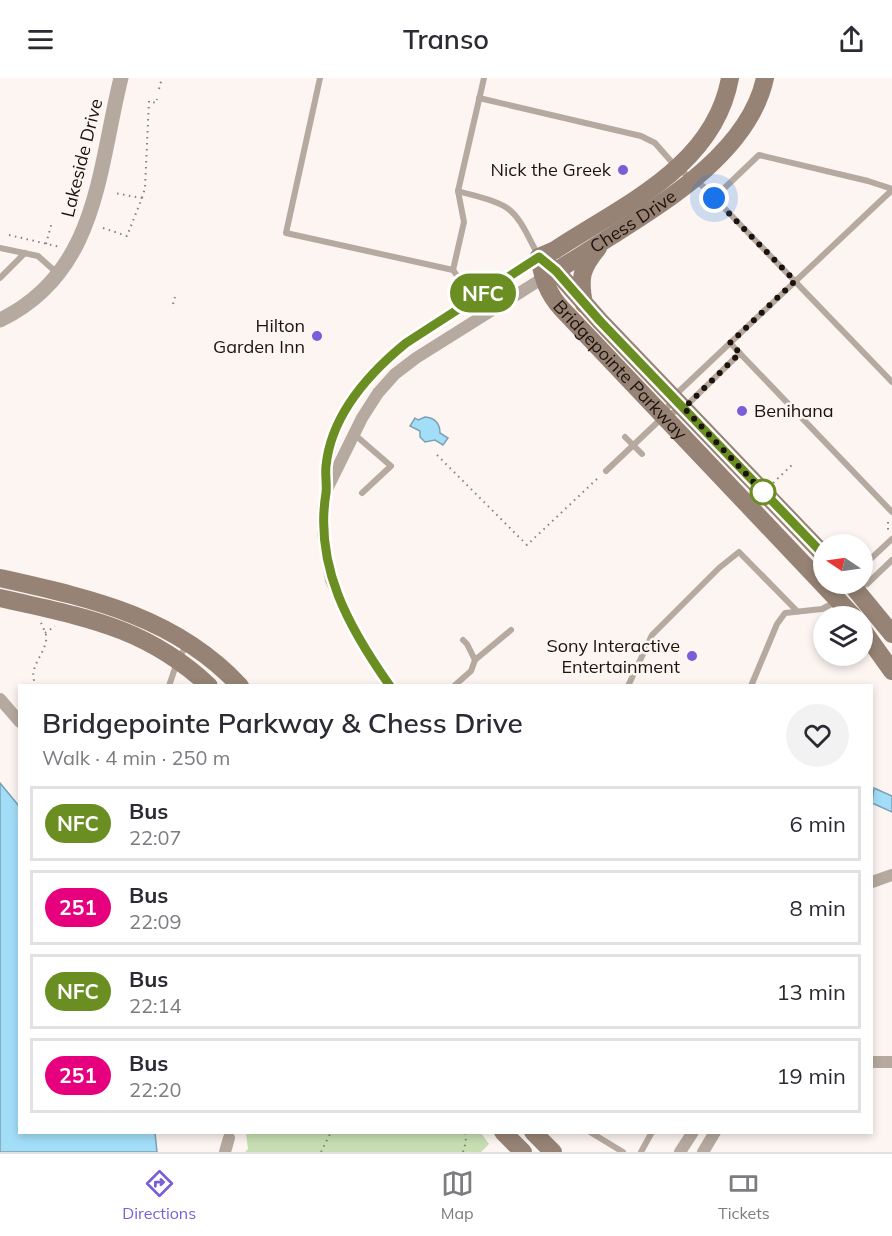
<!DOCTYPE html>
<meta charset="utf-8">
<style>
:root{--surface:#fff;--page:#f2f2f3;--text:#2b2b33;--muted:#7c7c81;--line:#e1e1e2;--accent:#785ed9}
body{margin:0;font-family:Mulish,sans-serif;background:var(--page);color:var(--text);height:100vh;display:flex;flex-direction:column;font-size:22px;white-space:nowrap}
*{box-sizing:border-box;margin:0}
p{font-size:20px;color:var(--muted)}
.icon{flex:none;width:33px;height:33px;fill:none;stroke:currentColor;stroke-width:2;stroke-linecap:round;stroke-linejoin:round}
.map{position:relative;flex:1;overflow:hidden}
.panel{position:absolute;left:18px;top:606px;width:855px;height:450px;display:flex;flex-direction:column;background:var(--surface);border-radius:0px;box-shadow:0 3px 9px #0003}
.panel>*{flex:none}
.badge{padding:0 12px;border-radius:20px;font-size:21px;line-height:39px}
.needle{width:39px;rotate:283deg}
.fabs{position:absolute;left:813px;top:456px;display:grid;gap:12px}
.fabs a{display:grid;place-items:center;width:60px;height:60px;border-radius:50%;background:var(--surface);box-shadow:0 3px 9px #0003;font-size:30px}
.you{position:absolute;width:30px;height:30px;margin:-15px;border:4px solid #fff;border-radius:50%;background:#1a73e8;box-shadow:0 0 0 9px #1a73e833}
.map>.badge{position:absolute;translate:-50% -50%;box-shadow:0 0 0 3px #fff}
.round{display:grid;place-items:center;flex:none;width:63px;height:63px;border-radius:32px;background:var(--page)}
.overview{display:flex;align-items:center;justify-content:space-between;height:102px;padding:0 24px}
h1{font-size:28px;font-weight:600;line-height:45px}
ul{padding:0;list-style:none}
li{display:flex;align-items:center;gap:18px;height:75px;margin:0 12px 9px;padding:0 12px;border:3px solid var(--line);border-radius:0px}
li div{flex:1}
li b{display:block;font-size:22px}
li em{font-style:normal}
li .badge{min-width:66px;font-weight:700;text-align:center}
header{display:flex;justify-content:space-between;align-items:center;height:78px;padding:0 24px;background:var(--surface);font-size:27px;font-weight:600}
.tabs{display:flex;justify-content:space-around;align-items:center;height:84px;border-top:2px solid var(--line);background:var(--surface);font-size:16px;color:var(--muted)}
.tabs a{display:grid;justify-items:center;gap:3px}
.tabs .active{color:var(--accent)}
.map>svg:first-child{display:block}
.green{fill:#c6deb1}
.water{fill:#a3def9;stroke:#7ba1b2;stroke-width:1.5}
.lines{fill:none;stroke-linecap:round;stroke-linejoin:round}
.path{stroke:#8a807b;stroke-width:2;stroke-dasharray:1.5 4.5;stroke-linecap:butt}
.service{stroke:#b6a99f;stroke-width:6}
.minor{stroke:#b6a99f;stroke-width:12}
.tertiary{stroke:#b6a99f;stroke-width:15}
.secondary{stroke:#968375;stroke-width:18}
.line-casing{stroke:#fff;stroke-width:14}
.line{stroke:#6b8e23;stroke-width:9}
.walk{stroke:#1e120c;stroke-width:6;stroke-dasharray:0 10.8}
.poi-dot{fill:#785ed9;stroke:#fcf5f1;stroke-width:2}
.stop-dot{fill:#fff;stroke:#6b8e23;stroke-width:3}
.labels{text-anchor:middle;stroke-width:5;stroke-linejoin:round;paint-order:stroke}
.street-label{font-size:18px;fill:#1e120c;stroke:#fcf5f1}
.poi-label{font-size:18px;fill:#1e120c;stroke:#fcf5f1;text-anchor:end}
</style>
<header><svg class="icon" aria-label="menu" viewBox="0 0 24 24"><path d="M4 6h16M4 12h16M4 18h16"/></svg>Transo<svg class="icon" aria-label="share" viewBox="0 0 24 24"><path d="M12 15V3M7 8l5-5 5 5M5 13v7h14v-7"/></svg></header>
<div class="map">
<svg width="892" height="1074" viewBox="0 0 892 1074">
<rect width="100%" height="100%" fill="#fcf5f1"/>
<path class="green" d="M246,1055H481L489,1066L481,1074H245L248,1071Z"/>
<g class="water">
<path d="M425,339C436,340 440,346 440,355L448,360L443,367L435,362L425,364L420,359V353L410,348L415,340L418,342Z"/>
<path d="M0,705L19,728L20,1054L155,1055L157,1074H0Z"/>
<path d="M874,710L892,718V734L872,725Z"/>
</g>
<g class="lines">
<g class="path">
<path d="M159,11L162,0"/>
<path d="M142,120L145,110L149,23L156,25L157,21"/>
<path d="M103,150L127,158L142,120L114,115"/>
<path d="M9,157L60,169"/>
<path d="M46,166L52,144"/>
<path d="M173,226L175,219"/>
<path d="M437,377L527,467L599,399"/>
<path d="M773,405L793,386"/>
<path d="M888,444V453"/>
<path d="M45,555L55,548"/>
<path d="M843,588L847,578"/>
<path d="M37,608C24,591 49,574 46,557C45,553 42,548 41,544"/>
<path d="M321,1074L331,1054"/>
<path d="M463,1074L466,1064L465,1054"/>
</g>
<g class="service">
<path d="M320,0L286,155L453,192L474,221"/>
<path d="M479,20L641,58L655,65L677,90L704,109L892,304"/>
<path d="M458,113C474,118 494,121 507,130C522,140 530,164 539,178"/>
<path d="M714,120L759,77L868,103L892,111"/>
<path d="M0,170L38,178L57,195"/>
<path d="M453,192L464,144L458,113L484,0"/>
<path d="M0,200L25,175"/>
<path d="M730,265L892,434"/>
<path d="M667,337L684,330L740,275"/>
<path d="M354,356L391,388L362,415"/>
<path d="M625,359L642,376"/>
<path d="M606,393L663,339L673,319L892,112"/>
<path d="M862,489L892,461"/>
<path d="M857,509L867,506L892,482"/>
<path d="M475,582L511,552"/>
<path d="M169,608L178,581L187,567"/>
<path d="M454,608L471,593L475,582L467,566L463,562"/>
<path d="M628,608L652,557L719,490L739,474L797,533"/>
<path d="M751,608L777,546L785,535L822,531L837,523"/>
<path d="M590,1054L623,1074"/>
<path d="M641,1074L652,1054"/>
</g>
<g class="minor">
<path d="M326,410V388L333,358L346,331L365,303L378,289L406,265L539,179"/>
<path d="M390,608L356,555L331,502L323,456V432L326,413L362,340L378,315L395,296L416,280L543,200"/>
<path d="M0,621L20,644"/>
<path d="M872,804L892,797"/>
<path d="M872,984H892"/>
<path d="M225,1074L229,1060"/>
<path d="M680,1074L693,1054"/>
<path d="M703,1074L715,1054"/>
</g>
<path class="tertiary" d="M0,242C98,195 98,92 121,0"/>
<g class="secondary">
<path id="s1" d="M539,179C543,200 547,215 562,231L853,538"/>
<path d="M539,179L556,193L600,243L824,477"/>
<path d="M539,179L555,172C623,127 714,89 730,0"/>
<path id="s2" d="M547,198C570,185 591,171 613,157C670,121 750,71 765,0"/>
<path d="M584,226C579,200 581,190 598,170"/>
<path d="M0,500C89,520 175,538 240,608"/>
<path d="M851,506L892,556"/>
<path d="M0,520C82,539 145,548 209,608"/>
<path d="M862,551L892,593"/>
<path d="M503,1054L523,1074"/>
<path d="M533,1054L553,1074"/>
</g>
</g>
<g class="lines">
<g class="line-casing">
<path id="line" d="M390,608C349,550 314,488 326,415C327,406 325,397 326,388C331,337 368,296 406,265L539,179L556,193L600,243L824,477"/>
</g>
<use href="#line" class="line"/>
<path class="walk" d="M714,120L795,203L730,265L740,275L684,330L763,414"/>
</g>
<g class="poi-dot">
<circle cx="623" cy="92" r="6"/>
<circle cx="317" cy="258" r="6"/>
<circle cx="742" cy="333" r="6"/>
<circle cx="692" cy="578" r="6"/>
</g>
<circle class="stop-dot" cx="763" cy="414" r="12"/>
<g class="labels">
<g class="street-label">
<text transform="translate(82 80) rotate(-76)" y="6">Lakeside Drive</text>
<text dy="6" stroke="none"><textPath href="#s2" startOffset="102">Chess Drive</textPath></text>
<text dy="6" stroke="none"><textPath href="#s1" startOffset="142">Bridgepointe Parkway</textPath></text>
</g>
<g class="poi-label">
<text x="611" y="98">Nick the Greek</text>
<text x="305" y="254">Hilton<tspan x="305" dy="21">Garden Inn</tspan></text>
<text x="754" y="339" text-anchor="start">Benihana</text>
<text x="680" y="574">Sony Interactive<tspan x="680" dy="21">Entertainment</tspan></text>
</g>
</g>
</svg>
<div class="fabs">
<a><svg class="needle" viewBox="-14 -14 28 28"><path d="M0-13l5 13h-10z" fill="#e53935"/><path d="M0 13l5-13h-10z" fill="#7c7c81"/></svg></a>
<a><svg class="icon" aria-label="layers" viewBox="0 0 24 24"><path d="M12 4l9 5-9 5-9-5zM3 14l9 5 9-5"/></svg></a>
</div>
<div class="you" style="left:714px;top:120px"></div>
<b class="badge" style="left:483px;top:215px;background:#6b8e23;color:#fff">NFC</b>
<section class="panel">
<div class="overview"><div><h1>Bridgepointe Parkway &amp; Chess Drive</h1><p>Walk · 4 min · 250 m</p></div><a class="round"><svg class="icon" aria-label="heart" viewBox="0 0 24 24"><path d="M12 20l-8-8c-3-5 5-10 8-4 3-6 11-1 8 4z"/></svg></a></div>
<ul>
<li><span class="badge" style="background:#6b8e23;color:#fff">NFC</span><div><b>Bus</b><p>22:07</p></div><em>6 min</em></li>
<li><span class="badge" style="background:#e6007e;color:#fff">251</span><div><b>Bus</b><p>22:09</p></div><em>8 min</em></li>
<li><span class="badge" style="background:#6b8e23;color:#fff">NFC</span><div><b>Bus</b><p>22:14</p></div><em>13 min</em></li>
<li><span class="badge" style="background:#e6007e;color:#fff">251</span><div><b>Bus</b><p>22:20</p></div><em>19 min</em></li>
</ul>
</section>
</div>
<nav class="tabs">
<a class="active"><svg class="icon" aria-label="directions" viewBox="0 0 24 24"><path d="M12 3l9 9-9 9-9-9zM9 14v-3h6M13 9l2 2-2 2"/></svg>Directions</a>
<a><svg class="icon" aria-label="map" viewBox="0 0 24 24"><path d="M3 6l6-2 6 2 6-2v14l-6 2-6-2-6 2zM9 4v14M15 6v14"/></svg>Map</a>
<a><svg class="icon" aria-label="tickets" viewBox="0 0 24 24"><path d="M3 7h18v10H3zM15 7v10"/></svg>Tickets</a>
</nav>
